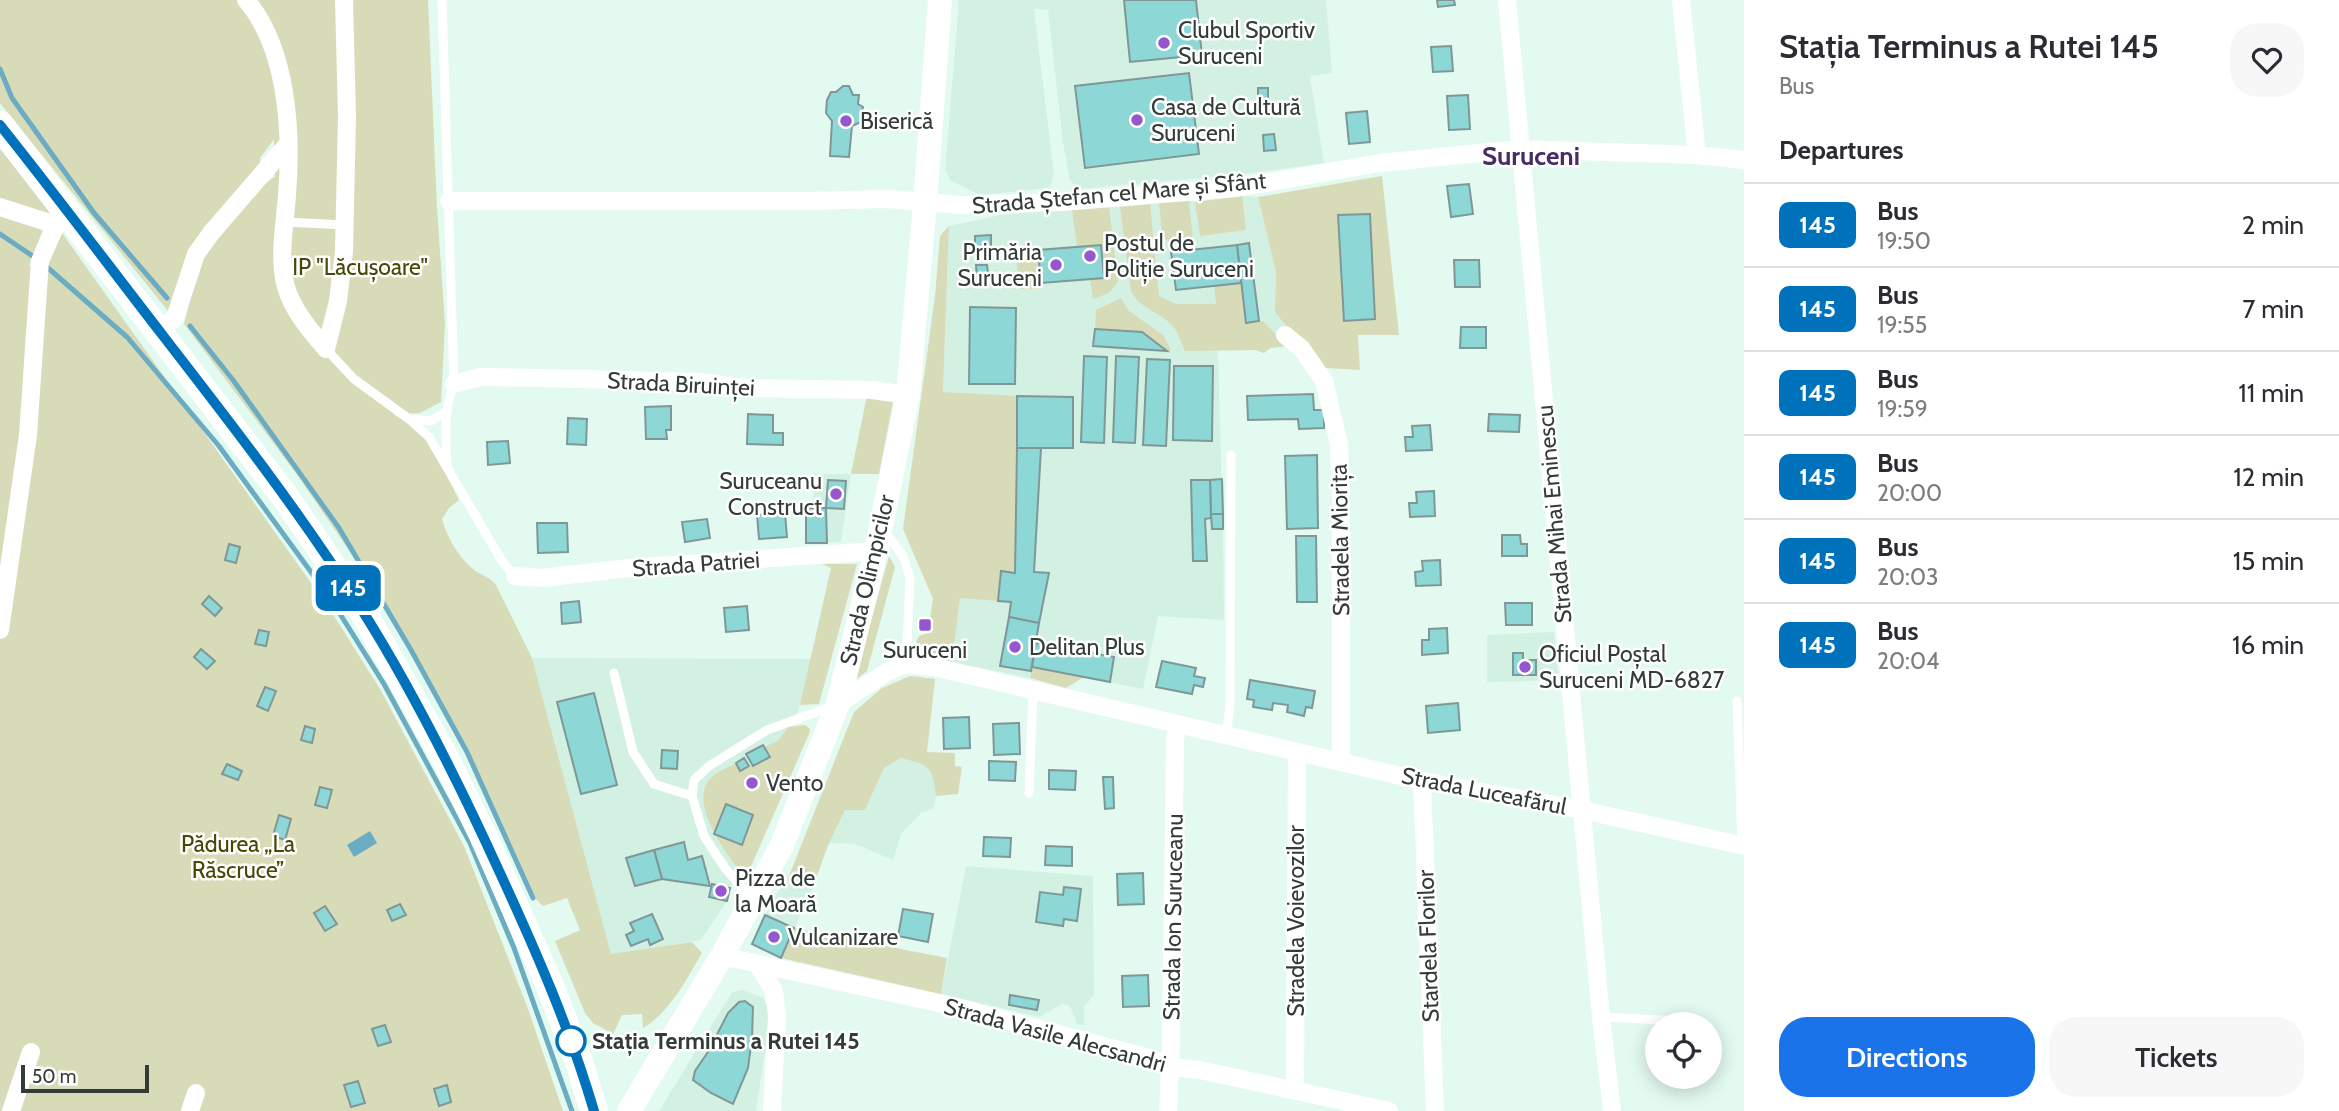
<!DOCTYPE html>
<meta charset="utf-8">
<style>
:root{--surface:#fff;--page:#f7f7f7;--text:#2b2b33;--muted:#7c7c81;--line:#e1e1e2;--accent:#1a73e8}
body{margin:0;font-family:Cabin,sans-serif;background:var(--page);color:var(--text);height:100vh;display:flex;flex-direction:column;font-size:26px;white-space:nowrap}
*{box-sizing:border-box;margin:0}
p{font-size:23px;color:var(--muted)}
.icon{flex:none;width:38px;height:38px;fill:none;stroke:currentColor;stroke-width:2;stroke-linecap:round;stroke-linejoin:round}
.map{position:relative;flex:1;overflow:hidden}
.panel{display:flex;flex-direction:column;background:var(--surface);width:595px}
.panel>*{flex:none}
.badge{padding:0 14px;border-radius:10px;font-size:24px;line-height:46px}
.buttons{position:absolute;left:1645px;top:1012px;display:grid;gap:14px}
.buttons a{display:grid;place-items:center;width:77px;height:77px;border-radius:50%;background:var(--surface);box-shadow:0 4px 18px #0003;font-size:35px}
.scale{position:absolute;left:21px;bottom:18px;width:128px;box-sizing:border-box;padding-left:7px;border:4px solid #333c38;border-top:0;font-size:19px;line-height:24px;white-space:nowrap;color:#333c38;-webkit-text-stroke:5px #fff;paint-order:stroke}
.map>.badge{position:absolute;translate:-50% -50%;box-shadow:0 0 0 4px #fff}
h2{padding:0 35px;font-size:26px;line-height:63px}
.round{display:grid;place-items:center;flex:none;width:74px;height:74px;border-radius:28px;background:var(--page)}
.overview{display:flex;align-items:center;justify-content:space-between;height:119px;padding:0 35px}
h1{font-size:33px;font-weight:600;line-height:52px}
.action{display:flex;gap:14px;margin-top:auto;padding:14px 35px}
.action a{flex:1;height:80px;border-radius:28px;background:var(--accent);color:#fff;font-size:28px;font-weight:600;line-height:80px;text-align:center}
.action a+a{background:var(--page);color:var(--text)}
ul{padding:0;list-style:none}
li{display:flex;align-items:center;gap:21px;height:84px;padding:0 35px;border-top:2px solid var(--line)}
li div{flex:1}
li b{display:block;font-size:26px}
li em{font-style:normal}
li .badge{min-width:77px;font-weight:700;text-align:center}
main{display:flex;flex:1;min-height:0}
.map>svg:first-child{display:block}
.built{fill:#d2f1e3}
.green{fill:#d8dbb8}
.water{fill:#6bacc3}
.lines{fill:none;stroke-linecap:round;stroke-linejoin:round}
.stream{stroke:#6bacc3;stroke-width:5}
.building{fill:#8dd7d6;stroke:#7f9897;stroke-width:2}
.service{stroke:#fff;stroke-width:9}
.minor{stroke:#fff;stroke-width:18}
.secondary{stroke:#fff;stroke-width:24}
.trunk{stroke:#fff;stroke-width:28}
.line-casing{stroke:#fff;stroke-width:16}
.line{stroke:#0072bc;stroke-width:10}
.poi-dot{fill:#9457ce;stroke:#fff;stroke-width:2.5}
.stop-dot{fill:#fff;stroke:#0072bc;stroke-width:3.5}
.labels{text-anchor:middle;stroke-width:5;stroke-linejoin:round;paint-order:stroke}
.poi-label{font-size:23px;fill:#333c38;stroke:#fff;text-anchor:start}
.street-label{font-size:23px;fill:#333c38;stroke:#fff}
.park-label{font-size:23px;fill:#464803;stroke:#fff}
.stop-label{font-size:23px;font-weight:bold;fill:#333c38;stroke:#fff;text-anchor:start}
.quarter-label{font-size:26px;font-weight:bold;fill:#492c66;stroke:#fff}
</style>
<main>
<div class="map">
<svg width="1744" height="1111" viewBox="0 0 1744 1111">
<rect width="100%" height="100%" fill="#e3faf0"/>
<g class="built">
<path d="M959,0H1326L1332,73L1310,76L1324,163L1244,174L1079,189L1070,180L1063,143L1048,10L1034,9L1054,175L1049,188L981,195L951,181L945,170Z"/>
<path d="M1242,196L1258,197L1276,272L1275,312L1290,331L1287,346L1270,348L1264,353L1255,350L1218,351L1223,529L1224,620L1158,616L1143,689L1032,667L1030,678L952,662L959,598L1001,571L1015,572L1017,397L943,392L949,226L1001,215L1189,200L1196,202Z"/>
<path d="M814,474H851L841,542L806,543V508H813Z"/>
<path d="M1554,632L1559,680L1487,682V635Z"/>
<path d="M532,658L812,659L800,705L740,871L730,888L727,901L701,940L611,955Z"/>
<path d="M901,758L924,764L933,773L936,796L934,808L921,813L901,834L893,860L855,844L829,843L845,810H865L884,768Z"/>
<path d="M966,866L1093,876L1094,995L1084,1007V1025L1077,1024L1070,1006L1062,1004L1039,1017L941,994Z"/>
<path d="M789,876L812,889L781,958L752,944L772,900Z"/>
<path d="M743,990L763,998L768,1007L769,1024L756,1111H659L732,992Z"/>
</g>
<g class="green">
<path d="M0,0H428L437,208L445,324L441,402L420,413L393,414L409,423L431,444L459,500L449,508L442,519C447,538 461,561 477,572C485,576 490,578 496,585L532,658L611,954L692,942L702,953C686,980 671,1011 643,1028L642,1014L622,1015L613,1034L593,1023L585,1013L555,941L580,930L567,898L543,906L536,899L467,747L389,609L298,476L184,324C189,308 190,291 195,275C203,250 253,189 275,177L274,139L260,158V165L228,203L204,227L187,256L168,311L0,103Z"/>
<path d="M0,149L50,211L29,265L43,274L62,233L331,611L380,689L464,846L527,1006L563,1111H0Z"/>
<path d="M1382,176L1399,335H1358L1360,370L1326,368L1290,331L1275,312L1276,272L1258,197Z"/>
<path d="M1242,196L1246,230L1200,236L1195,202Z"/>
<path d="M1189,200L1193,241L1169,243L1162,235L1159,203Z"/>
<path d="M1150,204L1159,296L1176,304H1216L1214,286L1241,283L1246,323L1263,321L1287,346L1270,348L1264,353L1255,350L1185,351C1182,344 1179,336 1175,329C1163,312 1142,311 1131,292L1120,207Z"/>
<path d="M1109,207L1118,282L1109,293L1093,299L1090,279L1103,278L1101,245L1077,247L1072,210Z"/>
<path d="M949,226L943,392L1017,396L1015,573L1001,571L998,601L960,598L952,662L926,654L916,642L919,636L928,633L933,599L903,529L935,296L940,236Z"/>
<path d="M1038,250L1042,289H1019L1016,252Z"/>
<path d="M1121,298L1128,310L1164,336L1171,351H1167L1142,332L1095,329L1096,310Z"/>
<path d="M867,395L893,401L879,474H851Z"/>
<path d="M889,556L895,567L867,671L855,680Z"/>
<path d="M822,564H857L819,704L800,705L831,568Z"/>
<path d="M1032,667L1084,677L1066,688L1030,678Z"/>
<path d="M910,676L935,679L927,752L955,753V766L962,767L958,794L936,796C932,765 930,766 901,758L884,768L865,810H845L829,843L812,889L789,876L854,712L882,688Z"/>
<path d="M805,725L810,729L809,734L749,871H740C725,853 691,805 708,781C714,773 727,768 736,763L741,771L769,757L764,747L778,741L788,727Z"/>
<path d="M794,928L947,958L941,994L781,958Z"/>
</g>
<path class="water" d="M370,831L377,843L354,857L347,845Z"/>
<g class="lines">
<g class="stream">
<path d="M0,69L12,98L94,213L167,298"/>
<path d="M0,234L40,261L127,337L219,446L330,598L384,684L470,843L514,948L572,1111"/>
<path d="M190,326L233,380L339,528L411,650L467,752L533,898"/>
</g>
</g>
<g class="building">
<path d="M1124,0H1196L1202,55L1130,62Z"/>
<path d="M1437,0H1454L1455,5L1438,7Z"/>
<path d="M1451,46L1453,71L1433,72L1431,47Z"/>
<path d="M1189,73L1199,154L1085,168L1075,86Z"/>
<path d="M843,86H849L853,95H859L858,104L863,107L861,122L852,126L849,157L830,156L832,121L826,113L827,100L831,92H836Z"/>
<rect x="1258" y="88" width="10" height="11"/>
<path d="M1468,95L1470,129L1449,130L1447,96Z"/>
<path d="M1367,111L1370,142L1349,144L1346,113Z"/>
<path d="M1274,134L1276,150L1264,151L1263,135Z"/>
<path d="M1469,184L1473,214L1451,217L1447,186Z"/>
<path d="M1370,214L1375,319L1344,321L1338,215Z"/>
<path d="M991,235V248H975V236Z"/>
<path d="M1249,243L1259,321L1246,323L1237,245Z"/>
<path d="M1101,245L1104,278L1041,283L1038,250Z"/>
<path d="M1237,245L1241,283L1176,290L1171,252Z"/>
<path d="M1454,260H1479L1480,287H1455Z"/>
<path d="M976,265H987L989,281H977Z"/>
<path d="M970,307L1016,308L1015,384H969Z"/>
<path d="M1461,327H1486V348H1460Z"/>
<path d="M1095,329L1142,332L1167,351L1093,346Z"/>
<path d="M1084,356L1107,357L1104,443L1081,442Z"/>
<path d="M1116,356L1139,357L1135,443L1113,442Z"/>
<path d="M1147,359L1170,360L1166,446L1143,445Z"/>
<path d="M1174,366H1213L1212,441L1173,440Z"/>
<path d="M1313,394L1314,410H1324V428L1299,429L1298,419L1248,420L1247,396Z"/>
<path d="M1017,396L1073,397V448H1017Z"/>
<path d="M671,406V430H666L667,439H646L645,407Z"/>
<path d="M748,414L773,415V433H783V445L747,444Z"/>
<path d="M1489,414L1520,415L1519,432L1488,431Z"/>
<path d="M568,418L587,419L586,445L567,444Z"/>
<path d="M1430,425L1432,450L1406,451L1405,437H1413L1412,426Z"/>
<path d="M508,441L510,463L488,465L487,442Z"/>
<path d="M1017,448H1041L1034,572L1049,573L1039,623L1009,617L1011,602L998,601L1001,571L1015,573Z"/>
<path d="M1317,455L1318,528L1287,529L1285,456Z"/>
<path d="M1222,479L1223,514H1211L1210,480Z"/>
<path d="M828,480L846,481L844,509L826,508Z"/>
<path d="M1191,480H1210L1211,518L1205,519L1207,561H1193Z"/>
<path d="M1434,491L1435,516L1410,517L1409,503H1417L1416,492Z"/>
<path d="M806,508H826L827,543H806Z"/>
<path d="M785,513L787,537L759,539L757,515Z"/>
<path d="M1211,514H1223V529H1212Z"/>
<path d="M707,519L710,538L685,542L682,522Z"/>
<path d="M537,523H567L568,552L538,553Z"/>
<path d="M1502,535H1520L1521,544H1527V556H1502Z"/>
<path d="M1296,536H1316L1317,602H1297Z"/>
<path d="M229,544L240,547L236,563L225,560Z"/>
<path d="M1440,560L1441,585L1416,586L1415,572L1423,571L1422,561Z"/>
<path d="M209,596L222,608L215,616L202,604Z"/>
<path d="M579,601L581,622L562,624L561,603Z"/>
<path d="M1505,603H1532V625H1506Z"/>
<path d="M747,606L749,630L726,632L724,608Z"/>
<path d="M1009,617L1039,623L1031,671L1000,666Z"/>
<path d="M1447,628L1448,653L1422,655V640H1429V629Z"/>
<path d="M259,630L269,632L266,646L255,644Z"/>
<path d="M1036,643L1114,657L1110,682L1032,667Z"/>
<path d="M201,649L215,661L207,669L194,657Z"/>
<path d="M1513,653H1523V660H1536V675H1513Z"/>
<path d="M1162,661L1196,668L1194,676L1205,678L1203,687L1194,685L1192,694L1156,687Z"/>
<path d="M1250,680L1315,691L1312,708L1306,707L1304,716L1287,712L1288,705L1273,703L1272,710L1253,707L1254,700L1247,699Z"/>
<path d="M265,687L276,691L268,711L257,706Z"/>
<path d="M594,693L617,785L581,794L557,702Z"/>
<path d="M1458,703L1460,730L1428,733L1426,706Z"/>
<path d="M969,717L970,748L944,749L943,718Z"/>
<path d="M1019,723L1020,754L994,755L993,724Z"/>
<path d="M305,726L315,729L312,743L301,740Z"/>
<path d="M763,745L770,757L753,766L746,754Z"/>
<path d="M662,750L678,751L677,769L661,768Z"/>
<path d="M744,758L749,766L740,771L736,763Z"/>
<path d="M989,761L1016,762L1015,781L989,780Z"/>
<path d="M227,764L242,771L238,780L222,774Z"/>
<path d="M1049,770L1076,771L1075,790L1049,789Z"/>
<path d="M1103,777H1113L1114,808L1105,809Z"/>
<path d="M320,787L332,790L327,808L315,805Z"/>
<path d="M726,804L753,815L742,845L714,834Z"/>
<path d="M279,815L291,819L285,840L273,836Z"/>
<path d="M984,837L1011,838L1010,857L983,856Z"/>
<path d="M684,842L688,860L702,856L710,886L662,879L654,850Z"/>
<path d="M1046,846L1072,847V866L1045,865Z"/>
<path d="M654,850L662,879L635,886L626,858Z"/>
<path d="M1143,873L1144,904L1118,905L1117,874Z"/>
<path d="M712,884L730,888L727,901L709,897Z"/>
<path d="M1064,887L1081,889L1077,921L1064,919L1063,926L1036,922L1040,892L1063,895Z"/>
<path d="M400,904L406,915L392,921L387,910Z"/>
<path d="M325,906L337,924L325,931L314,913Z"/>
<path d="M903,909L933,914L928,942L898,936Z"/>
<path d="M652,914L663,939L650,945L648,939L631,946L626,935L634,931L630,923Z"/>
<path d="M765,915L794,928L781,958L752,944Z"/>
<path d="M1148,975L1149,1006L1123,1007L1122,976Z"/>
<path d="M1010,995L1039,1000L1037,1010L1009,1005Z"/>
<path d="M745,1001L753,1007L752,1038L748,1068L733,1104L711,1093L693,1080L695,1071L708,1052L728,1013L739,1002Z"/>
<path d="M385,1025L391,1042L378,1046L372,1029Z"/>
<path d="M358,1081L365,1103L351,1107L344,1085Z"/>
<path d="M447,1085L451,1102L439,1106L434,1089Z"/>
</g>
<g class="lines">
<g class="service">
<path d="M442,0L454,384C443,410 446,438 447,467"/>
<path d="M285,222L345,225"/>
<path d="M326,349L354,379L409,419L429,437L502,561L515,576"/>
<path d="M409,419L431,421L447,411"/>
<path d="M884,530L903,556L910,578L906,664"/>
<path d="M614,673L633,752L654,784L692,796"/>
<path d="M1737,701L1742,845"/>
<path d="M1226,735L1230,706L1231,455"/>
<path d="M1029,793L1033,691"/>
<path d="M751,898L725,868L704,836L692,796L694,780L709,766L767,730L833,706"/>
<path d="M1601,1017L1664,1020"/>
</g>
<g class="minor">
<path d="M246,0C288,49 292,134 287,195C285,224 278,258 286,287C293,311 310,330 326,349"/>
<path d="M1507,0L1601,1017L1612,1111"/>
<path d="M1681,0L1697,155"/>
<path d="M449,201H805L888,199L961,205L1062,202L1236,188L1380,163L1519,149L1697,155L1744,160"/>
<path d="M0,207L56,225"/>
<path d="M159,331L175,318L196,254L212,232L288,144"/>
<path d="M1285,335L1302,349L1324,381L1339,444L1341,497V762"/>
<path d="M326,349L338,301L344,251L347,116L344,0"/>
<path d="M454,384L480,377L538,378L700,382L743,388L872,390L908,395"/>
<path d="M515,576L542,578L629,568L876,551"/>
<path d="M0,630L28,435L40,261L56,225L68,212"/>
<path d="M838,704L887,672L906,664L934,667L1422,781L1582,810L1744,846"/>
<path d="M1422,781L1435,1111"/>
<path d="M722,956L952,1006L1153,1059L1170,1067L1200,1070L1389,1111"/>
<path d="M758,965L774,991L777,1016L772,1111"/>
<path d="M1295,1090L1297,752"/>
<path d="M11,1111L31,1052"/>
<path d="M190,1111L196,1093"/>
<path d="M1168,1111L1171,1045L1175,741L1177,724"/>
</g>
<path class="secondary" d="M629,1111L722,956L782,845L838,704L876,551L908,395L925,203L940,0"/>
<path class="trunk" d="M0,125L286,498L362,610L444,756L482,833L550,986L579,1062L594,1111"/>
</g>
<g class="lines">
<g class="line-casing">
<path id="line" d="M0,125C56,195 109,266 164,337C233,426 302,515 362,610C415,694 459,783 500,873C536,951 570,1029 594,1111"/>
</g>
<use href="#line" class="line"/>
</g>
<g class="poi-dot">
<circle cx="1164" cy="43" r="7"/>
<circle cx="1137" cy="120" r="7"/>
<circle cx="846" cy="121" r="7"/>
<circle cx="1090" cy="256" r="7"/>
<circle cx="1056" cy="265" r="7"/>
<circle cx="836" cy="494" r="7"/>
<rect x="918" y="618" width="14" height="14" rx="3.5"/>
<circle cx="1015" cy="647" r="7"/>
<circle cx="1525" cy="667" r="7"/>
<circle cx="752" cy="783" r="7"/>
<circle cx="721" cy="891" r="7"/>
<circle cx="774" cy="937" r="7"/>
</g>
<circle class="stop-dot" cx="571" cy="1041" r="14"/>
<g class="labels">
<g class="poi-label">
<text x="1178" y="38">Clubul Sportiv<tspan x="1178" dy="26">Suruceni</tspan></text>
<text x="1151" y="115">Casa de Cultură<tspan x="1151" dy="26">Suruceni</tspan></text>
<text x="860" y="129">Biserică</text>
<text x="1104" y="251">Postul de<tspan x="1104" dy="26">Poliție Suruceni</tspan></text>
<text x="1042" y="260" text-anchor="end">Primăria<tspan x="1042" dy="26">Suruceni</tspan></text>
<text x="822" y="489" text-anchor="end">Suruceanu<tspan x="822" dy="26">Construct</tspan></text>
<text x="1029" y="655">Delitan Plus</text>
<text x="925" y="658" text-anchor="middle">Suruceni</text>
<text x="1539" y="662">Oficiul Poștal<tspan x="1539" dy="26">Suruceni MD-6827</tspan></text>
<text x="766" y="791">Vento</text>
<text x="735" y="886">Pizza de<tspan x="735" dy="26">la Moară</tspan></text>
<text x="788" y="945">Vulcanizare</text>
</g>
<g class="street-label">
<text transform="translate(1119 193) rotate(-5)" y="8">Strada Ștefan cel Mare și Sfânt</text>
<text transform="translate(681 384) rotate(3)" y="8">Strada Biruinței</text>
<text transform="translate(1554 514) rotate(-95)" y="8">Strada Mihai Eminescu</text>
<text transform="translate(1340 540) rotate(-91)" y="8">Stradela Miorița</text>
<text transform="translate(696 564) rotate(-4)" y="8">Strada Patriei</text>
<text transform="translate(867 580) rotate(-77)" y="8">Strada Olimpicilor</text>
<text transform="translate(1484 791) rotate(11)" y="8">Strada Luceafărul</text>
<text transform="translate(1173 917) rotate(-89)" y="8">Strada Ion Suruceanu</text>
<text transform="translate(1296 921) rotate(-90)" y="8">Stradela Voievozilor</text>
<text transform="translate(1428 946) rotate(-92)" y="8">Stardela Florilor</text>
<text transform="translate(1055 1035) rotate(15)" y="8">Strada Vasile Alecsandri</text>
</g>
<g class="park-label">
<text x="360" y="275">IP "Lăcușoare"</text>
<text x="238" y="852">Pădurea „La<tspan x="238" dy="26">Răscruce”</tspan></text>
</g>
<g class="stop-label">
<text x="592" y="1049">Stația Terminus a Rutei 145</text>
</g>
<g class="quarter-label">
<text x="1531" y="165">Suruceni</text>
</g>
</g>
</svg>
<div class="buttons">
<a><svg class="icon" aria-label="locate" viewBox="0 0 24 24"><circle cx="12" cy="12" r="6"/><path d="M12 2v4M12 18v4M2 12h4M18 12h4"/></svg></a>
</div>
<div class="scale">50 m</div>
<b class="badge" style="left:348px;top:588px;background:#0072bc;color:#fff">145</b>
</div>
<section class="panel">
<div class="overview"><div><h1>Stația Terminus a Rutei 145</h1><p>Bus</p></div><a class="round"><svg class="icon" aria-label="heart" viewBox="0 0 24 24"><path d="M12 20l-8-8c-3-5 5-10 8-4 3-6 11-1 8 4z"/></svg></a></div>
<h2>Departures</h2>
<ul>
<li><span class="badge" style="background:#0072bc;color:#fff">145</span><div><b>Bus</b><p>19:50</p></div><em>2 min</em></li>
<li><span class="badge" style="background:#0072bc;color:#fff">145</span><div><b>Bus</b><p>19:55</p></div><em>7 min</em></li>
<li><span class="badge" style="background:#0072bc;color:#fff">145</span><div><b>Bus</b><p>19:59</p></div><em>11 min</em></li>
<li><span class="badge" style="background:#0072bc;color:#fff">145</span><div><b>Bus</b><p>20:00</p></div><em>12 min</em></li>
<li><span class="badge" style="background:#0072bc;color:#fff">145</span><div><b>Bus</b><p>20:03</p></div><em>15 min</em></li>
<li><span class="badge" style="background:#0072bc;color:#fff">145</span><div><b>Bus</b><p>20:04</p></div><em>16 min</em></li>
</ul>
<div class="action"><a>Directions</a><a>Tickets</a></div>
</section>
</main>
